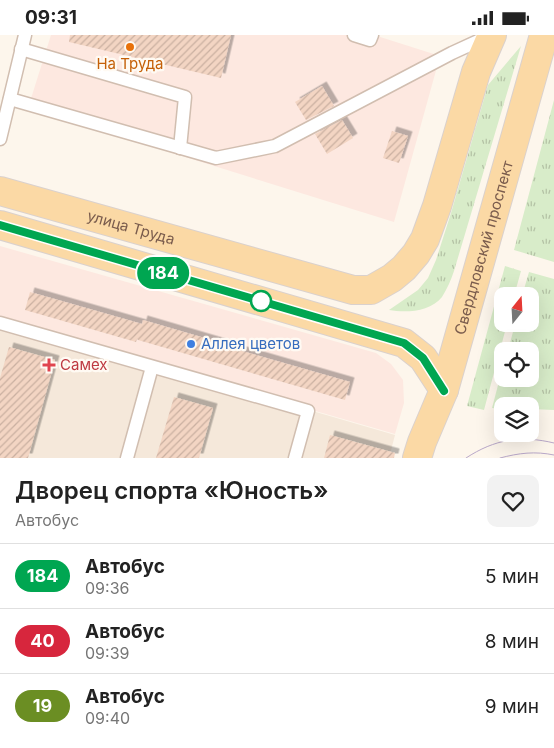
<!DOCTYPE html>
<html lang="ru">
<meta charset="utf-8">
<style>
:root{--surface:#fff;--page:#f2f2f2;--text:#222;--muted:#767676;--line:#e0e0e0}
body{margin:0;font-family:Inter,sans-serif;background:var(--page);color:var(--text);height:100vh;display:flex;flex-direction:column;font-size:19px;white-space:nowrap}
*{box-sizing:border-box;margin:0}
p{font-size:16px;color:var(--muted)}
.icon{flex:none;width:28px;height:28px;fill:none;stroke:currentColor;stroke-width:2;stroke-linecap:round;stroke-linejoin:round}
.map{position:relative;height:423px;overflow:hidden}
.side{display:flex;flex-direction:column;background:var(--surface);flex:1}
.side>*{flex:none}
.badge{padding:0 10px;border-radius:16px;font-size:18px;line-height:32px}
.needle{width:32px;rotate:18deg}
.fabs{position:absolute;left:494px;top:252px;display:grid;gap:10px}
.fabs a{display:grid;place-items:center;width:45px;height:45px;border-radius:10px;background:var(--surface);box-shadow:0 5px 20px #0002;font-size:25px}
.map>.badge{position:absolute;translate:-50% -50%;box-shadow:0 0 0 2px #fff}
.round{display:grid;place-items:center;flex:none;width:52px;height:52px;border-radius:10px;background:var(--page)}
.head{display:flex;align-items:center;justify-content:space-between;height:85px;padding:0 15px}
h1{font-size:24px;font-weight:600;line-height:38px}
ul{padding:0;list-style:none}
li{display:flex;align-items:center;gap:15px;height:65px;padding:0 15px;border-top:1px solid var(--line)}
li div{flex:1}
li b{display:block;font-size:19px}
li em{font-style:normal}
li .badge{min-width:55px;font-weight:700;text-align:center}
.status{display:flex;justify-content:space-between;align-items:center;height:35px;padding:0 25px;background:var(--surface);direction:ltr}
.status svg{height:14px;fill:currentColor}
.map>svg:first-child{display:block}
.residential{fill:#f5e8da}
.commercial{fill:#fde8e0}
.grass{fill:url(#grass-tufts)}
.building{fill:url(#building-hatch);filter:url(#shadow)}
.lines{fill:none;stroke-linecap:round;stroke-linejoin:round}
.lane-casing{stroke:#d1beb0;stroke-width:15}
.primary-casing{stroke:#dad1cd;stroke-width:30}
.lane{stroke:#fff;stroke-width:12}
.primary{stroke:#fbd9a5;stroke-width:28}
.tram{stroke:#b9a8c9;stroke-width:1}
.line-casing{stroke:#fff;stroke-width:11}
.line{stroke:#00a651;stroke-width:8}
.food-dot{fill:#e8710a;stroke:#fffaf3;stroke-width:2}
.stop-dot{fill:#fff;stroke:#00a651;stroke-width:2.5}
.shop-dot{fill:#3f7fe0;stroke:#fffaf3;stroke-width:2}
.health-dot{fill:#e0444e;stroke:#fffaf3;stroke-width:2}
.labels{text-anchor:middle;stroke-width:4.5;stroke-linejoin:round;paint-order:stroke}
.food-label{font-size:15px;fill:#c56008;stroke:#fffaf3}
.street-label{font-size:15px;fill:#7a5c4d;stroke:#fffaf3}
.shop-label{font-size:15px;fill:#366cbe;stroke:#fffaf3;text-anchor:start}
.health-label{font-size:15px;fill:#be3a42;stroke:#fffaf3;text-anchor:start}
</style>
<div class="status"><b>09:31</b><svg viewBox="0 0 49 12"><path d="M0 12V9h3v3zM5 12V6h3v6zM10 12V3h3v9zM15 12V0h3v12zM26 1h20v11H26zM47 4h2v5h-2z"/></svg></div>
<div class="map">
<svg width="554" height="423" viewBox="0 0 554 423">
<defs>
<pattern id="grass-tufts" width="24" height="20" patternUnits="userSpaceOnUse" patternTransform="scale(1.25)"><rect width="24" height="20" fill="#d8ecc9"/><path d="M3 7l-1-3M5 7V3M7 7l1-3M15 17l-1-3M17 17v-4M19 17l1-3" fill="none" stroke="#b4c2a5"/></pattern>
<pattern id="building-hatch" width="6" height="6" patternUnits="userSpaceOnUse" patternTransform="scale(1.25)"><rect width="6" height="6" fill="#f3d5c3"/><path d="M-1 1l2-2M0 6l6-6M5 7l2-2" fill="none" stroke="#cab0a1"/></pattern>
<filter id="shadow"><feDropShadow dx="4.5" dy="-4.5" stdDeviation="0" flood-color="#0004"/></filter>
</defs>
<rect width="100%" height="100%" fill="#fdf6ec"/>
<path class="residential" d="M0,285L395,400L389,423H0Z"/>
<g class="commercial">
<path d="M51,0H374L440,21L394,187L28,73Z"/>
<path d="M0,211L376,318L391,329L403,345L404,368L395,399L0,285Z"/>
</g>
<g class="grass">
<path d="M521,11L454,236C451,245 447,254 442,262C430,277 406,278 389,275L418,255L428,243L436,225L451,178L488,50Z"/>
<path d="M554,65V227L514,215Z"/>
<path d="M505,231L521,236L514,261H502V289H507L484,375L467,371Z"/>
<path d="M529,237L554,244V375L530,374V371H502V374L492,373L502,335V344H530V316H508L515,289H530V261H522Z"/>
</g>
<g class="building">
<path d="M70,0H231L221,43L69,7Z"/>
<path d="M322,51L334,71L306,85L295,67Z"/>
<path d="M342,85L353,103L327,119L315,99Z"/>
<path d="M392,96L408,101L399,128L383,123Z"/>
<path d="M30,257L142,289L143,285L235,312V314L350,347L345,365L138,305L137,304L136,307L25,275Z"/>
<path d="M9,312L55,325L28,423H0V343Z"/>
<path d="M174,362L213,373L199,423H156Z"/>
<path d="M330,400L395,418L394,423H324Z"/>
</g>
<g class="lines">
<g class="lane-casing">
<g id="lane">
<path d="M354,0L370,5L372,0"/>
<path d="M21,14L185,62L180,113"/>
<path d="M10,64L216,123L275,111L452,18L489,1"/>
<path d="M0,104L25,0"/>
<path d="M0,288L308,376L295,423"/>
<path d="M127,423L152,332"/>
</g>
</g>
<g class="primary-casing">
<g id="primary">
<path id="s1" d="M0,156L353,255H371L392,243L404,233L416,219L425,204L437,171L476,37L492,0"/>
<path d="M0,190L404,308L423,323L444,355"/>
<path id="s2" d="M417,423L422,407L444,355L544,0"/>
</g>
</g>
<use href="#lane" class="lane"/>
<use href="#primary" class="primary"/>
<g class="tram">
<path d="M466,423C495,404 521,400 554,408"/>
<path d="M500,423C519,418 535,416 554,420"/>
</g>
</g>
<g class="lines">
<g class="line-casing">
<path id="line" d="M0,190L404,308L423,323L444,356"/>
</g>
<use href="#line" class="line"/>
</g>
<circle class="food-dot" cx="130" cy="12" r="5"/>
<circle class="stop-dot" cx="261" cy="266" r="10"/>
<circle class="shop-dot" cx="191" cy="309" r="5"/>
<path class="health-dot" d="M46.5 322.5h5v5h5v5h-5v5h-5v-5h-5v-5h5z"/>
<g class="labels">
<g class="food-label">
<text x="130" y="34">На Труда</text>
</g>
<g class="street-label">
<text dy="5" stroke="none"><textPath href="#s1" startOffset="136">улица Труда</textPath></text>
<text dy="5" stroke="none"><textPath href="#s2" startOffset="221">Свердловский проспект</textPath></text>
</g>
<g class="shop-label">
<text x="201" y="314">Аллея цветов</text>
</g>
<g class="health-label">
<text x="60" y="335">Самех</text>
</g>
</g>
</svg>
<div class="fabs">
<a><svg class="needle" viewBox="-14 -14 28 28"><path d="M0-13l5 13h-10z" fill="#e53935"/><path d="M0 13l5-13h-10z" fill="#767676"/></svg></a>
<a><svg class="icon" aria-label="locate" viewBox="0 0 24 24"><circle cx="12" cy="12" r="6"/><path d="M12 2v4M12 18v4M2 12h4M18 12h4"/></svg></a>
<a><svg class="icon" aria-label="layers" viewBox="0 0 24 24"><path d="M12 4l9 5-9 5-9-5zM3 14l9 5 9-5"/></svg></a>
</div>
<b class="badge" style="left:163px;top:238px;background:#00a651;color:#fff">184</b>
</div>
<section class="side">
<div class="head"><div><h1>Дворец спорта «Юность»</h1><p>Автобус</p></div><a class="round"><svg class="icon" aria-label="heart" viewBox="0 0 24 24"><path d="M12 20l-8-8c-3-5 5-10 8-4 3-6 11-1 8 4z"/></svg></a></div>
<ul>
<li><span class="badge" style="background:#00a651;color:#fff">184</span><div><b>Автобус</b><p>09:36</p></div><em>5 мин</em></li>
<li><span class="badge" style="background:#d7263d;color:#fff">40</span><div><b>Автобус</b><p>09:39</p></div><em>8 мин</em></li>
<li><span class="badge" style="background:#6b8e23;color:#fff">19</span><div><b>Автобус</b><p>09:40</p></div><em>9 мин</em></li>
</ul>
</section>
